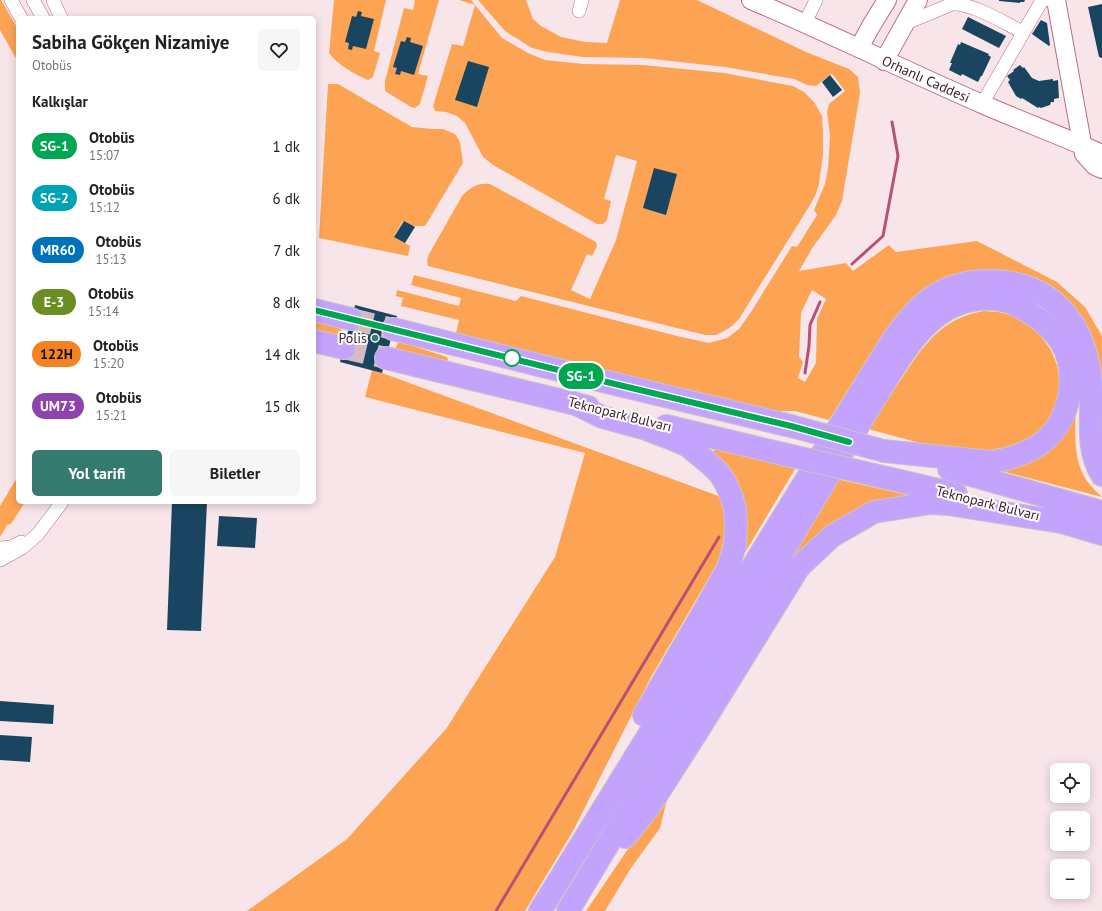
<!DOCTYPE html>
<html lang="tr">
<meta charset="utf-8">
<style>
:root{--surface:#fff;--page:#f6f6f6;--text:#202124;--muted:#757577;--accent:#357a6e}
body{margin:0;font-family:"PT Sans",sans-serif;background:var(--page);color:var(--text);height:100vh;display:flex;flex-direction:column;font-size:15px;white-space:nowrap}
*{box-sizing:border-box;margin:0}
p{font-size:13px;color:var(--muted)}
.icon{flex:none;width:22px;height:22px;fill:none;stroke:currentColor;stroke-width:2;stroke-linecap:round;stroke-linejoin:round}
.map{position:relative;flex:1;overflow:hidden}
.side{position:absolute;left:16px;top:16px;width:300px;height:488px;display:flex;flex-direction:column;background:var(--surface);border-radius:6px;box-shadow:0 2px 10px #0003}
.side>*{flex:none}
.badge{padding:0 8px;border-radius:13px;font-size:14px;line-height:26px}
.fabs{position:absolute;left:1050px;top:763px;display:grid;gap:8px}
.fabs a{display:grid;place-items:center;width:40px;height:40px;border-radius:6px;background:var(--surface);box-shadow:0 2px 10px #0003;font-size:20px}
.map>.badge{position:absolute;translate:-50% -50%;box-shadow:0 0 0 2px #fff}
h2{padding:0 16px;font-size:15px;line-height:36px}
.round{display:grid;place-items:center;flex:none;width:42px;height:42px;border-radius:6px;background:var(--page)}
.head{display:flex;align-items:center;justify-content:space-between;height:68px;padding:0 16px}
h1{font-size:19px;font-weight:700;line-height:30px}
.button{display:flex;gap:8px;margin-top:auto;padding:8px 16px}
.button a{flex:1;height:46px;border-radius:6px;background:var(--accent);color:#fff;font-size:16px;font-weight:700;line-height:46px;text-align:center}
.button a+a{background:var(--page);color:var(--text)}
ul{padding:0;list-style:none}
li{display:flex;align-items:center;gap:12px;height:52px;padding:0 16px}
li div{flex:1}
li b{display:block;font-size:15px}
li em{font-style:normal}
li .badge{min-width:44px;font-weight:700;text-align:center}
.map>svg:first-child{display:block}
.green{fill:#fda454;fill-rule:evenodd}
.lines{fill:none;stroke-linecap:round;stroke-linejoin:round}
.stream{stroke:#b65074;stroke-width:3}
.building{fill:#1a4560}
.highway-tunnel{stroke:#d3bdc3;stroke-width:22;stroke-dasharray:22 11;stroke-linecap:butt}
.street-casing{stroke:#bb6c85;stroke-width:14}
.secondary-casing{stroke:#bb6c85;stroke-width:20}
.highway-casing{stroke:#cdc4c7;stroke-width:24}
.street{stroke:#fff;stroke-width:13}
.secondary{stroke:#fff;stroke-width:18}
.highway{stroke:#c3a3fb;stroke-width:22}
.highway-bridge-casing{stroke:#cdc4c7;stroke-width:24;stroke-linecap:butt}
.highway-bridge{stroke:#c3a3fb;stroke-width:22}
.line-casing{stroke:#fff;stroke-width:9}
.line{stroke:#00a651;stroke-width:6}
.poi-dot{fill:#357a6e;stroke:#fff;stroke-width:1.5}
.stop-dot{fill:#fff;stroke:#00a651;stroke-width:2}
.labels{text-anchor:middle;stroke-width:4;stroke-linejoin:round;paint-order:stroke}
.street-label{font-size:14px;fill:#3d1c27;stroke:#fff}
.poi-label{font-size:14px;fill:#3d1c27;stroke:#fff;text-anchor:end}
</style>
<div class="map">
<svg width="1102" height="911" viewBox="0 0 1102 911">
<rect width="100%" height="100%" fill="#f8e5ea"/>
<g class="green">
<path d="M0,0H1L18,29V62L0,30Z"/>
<path d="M334,0H386L374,51L380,53L373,77L368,80C354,74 338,65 329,53Z"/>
<path d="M415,0H439L418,74L428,76L420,104L415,108L411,107L385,91V81L404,8L413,10Z"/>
<path d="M459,0H471L502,38L528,53L545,60L583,64L643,65L724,73L793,86L804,92L814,102L822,116L823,131V154L819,184L816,194L810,205L739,319L732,326L724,331L716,335H705L428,266L427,261L428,256L462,196C471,187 477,183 490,184L596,242L597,246L592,256L587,254L571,290L590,299L616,240L637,161L616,155L604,199L611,201L607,220L603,224H597L588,219L493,165L483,157L465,123L457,116L446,112L435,111L433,106L452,44L463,46L475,5Z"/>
<path d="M478,0H526L533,19L541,26L561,37L585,42L607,43L620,0H697L806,52L849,69L858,77L860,93L842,201L836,215L813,247L799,271L846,263L853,271L889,245L896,252L977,241L1057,282L1085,307L1102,336V402L1044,288L902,310L880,339L829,420L795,411H774L724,400L721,398L589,368L456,333L459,320L401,306L403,298L396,296L397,290L459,306L461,298L411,285L414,275L516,301L521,296L677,336L709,343L727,338L739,329L751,312L792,246L797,247L817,215L814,210L825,184L828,168L830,136L827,112L829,104L845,91L833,75L831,74L816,86L807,85L794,79L725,67L644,58L583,57L548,52L532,48L505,31ZM812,290L826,299L817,319L816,363L805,382L798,378L803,362L799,357L801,313Z"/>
<path d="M328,84H338L412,127L432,129H443L455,134L460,142L463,163L425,226H412L403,221L394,236L410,246L408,256L319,238Z"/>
<path d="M984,311L998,312L1011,315L1023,322L1035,330L1043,339L1051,350L1057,365L1061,385L1055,410L1038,434L1006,452L946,450L868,429C879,412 890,395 902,378C924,345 941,318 984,311Z"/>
<path d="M314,322C323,323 342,323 343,335L341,338L323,334L314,330Z"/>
<path d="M401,342L447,357L448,360L446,362L396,351L395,349L398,343Z"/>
<path d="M372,370L382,373L724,498L726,531L718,562L651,677L573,831L525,911H247L347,839L446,729L555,557L585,453L365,397Z"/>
<path d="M1077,392C1076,419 1070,457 1087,481C1091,487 1097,492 1102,497L994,469L1007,465Z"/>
<path d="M718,449L795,469L731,576L741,545L708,453Z"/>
<path d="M18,476V502H25L11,524L7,525L0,537V506Z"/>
<path d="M832,478L908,495V501L781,574Z"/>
<path d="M670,787L660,828L631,868L605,911H586Z"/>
</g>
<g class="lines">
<g class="stream">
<path d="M852,264L883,236L898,156L892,122"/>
<path d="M805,373L809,346L810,325L820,302"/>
<path d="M496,911L719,537"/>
</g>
</g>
<g class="building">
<path d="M999,0H1025L1024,2H1020V3L999,1Z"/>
<path d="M1102,4V58H1101L1100,57H1099L1088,7Z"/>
<path d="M358,11L362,12L361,16L374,19L366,49L353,46L352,50L348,49L349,43L345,42L352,16L356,17Z"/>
<path d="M968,17L1006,36L999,48L962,29Z"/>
<path d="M1041,20L1047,23L1050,45L1049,46L1032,34Z"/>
<path d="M407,37L411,38L410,42L423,46L414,75L401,71L400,75L395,74L397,68L393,67L401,41L405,42Z"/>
<path d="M961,42L989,54L988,55L991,57L982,76H981L978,82L962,74L961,76L949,70L952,63H950L958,44L960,45Z"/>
<path d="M468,61L489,67L477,107L455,100Z"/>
<path d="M1020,65L1023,68L1024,67L1032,78L1039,81L1053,79V81L1058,80L1059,98L1054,99V102H1051L1050,105L1041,108L1039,107L1038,108L1022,98L1021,99L1016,96L1008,82L1010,80L1007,76L1014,71L1013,70Z"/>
<path d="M830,75L842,90L833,97L822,82Z"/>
<path d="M654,168L677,174L666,215L643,208Z"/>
<path d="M404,221L415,227L405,243L394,237Z"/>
<path d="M355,305L397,316L382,373L340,362Z"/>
<path d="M172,502H207L201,631L167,630Z"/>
<path d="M219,516L257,518L255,548L217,546Z"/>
<path d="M0,701L54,705L53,724L0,721Z"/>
<path d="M0,735L32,737L30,762L0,760Z"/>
</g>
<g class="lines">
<g class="highway-tunnel">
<path d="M351,319L393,329"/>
<path d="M344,348L386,358"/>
</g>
<g class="street-casing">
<g id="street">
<path d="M11,0L21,18"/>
<path d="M33,0L43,18"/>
<path d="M53,0L61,18"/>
<path d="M579,11L582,0"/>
<path d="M805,23L816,0"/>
<path d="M904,24L952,4C973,3 1004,23 1023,32"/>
<path d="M982,104L1041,2L1045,0"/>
<path d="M0,548L11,547L21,542"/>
<path d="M0,560L22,548L38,534L62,502"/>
</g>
</g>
<g class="secondary-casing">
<g id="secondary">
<path d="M751,0C829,33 904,70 982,104C1021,121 1062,136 1102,154"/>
<path d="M1056,0L1084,154L1095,166L1102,169"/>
<path d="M859,48L871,26L887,0"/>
<path d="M884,61L918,0"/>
</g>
</g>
<g class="highway-casing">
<g id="highway">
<path d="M314,310L351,319"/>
<path d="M393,329L619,385L791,426"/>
<path d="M314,341L344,348"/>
<path d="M386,358L588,407"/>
<path d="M574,403L602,417L646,429L677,441L688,446L711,465L720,474L726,484L731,495L735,509L736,527L735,545L728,568L704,611L679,654L644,715"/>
<path d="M666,426L783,454"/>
<path d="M949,469L1102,512"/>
<path d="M874,475L956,494"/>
<path d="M1048,518L1102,534"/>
<path d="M625,837L649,807L697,732L799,567L832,536L874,512L930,503L948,504L1061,522"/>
<path d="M540,911L892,341C919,302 944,279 994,281C1059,284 1090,331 1091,393C1092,421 1086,450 1102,475"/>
<path d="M568,911L861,421C870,406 879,392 888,377C903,354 917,330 940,314C959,300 986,295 1009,302C1016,305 1024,309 1030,313C1043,321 1053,330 1061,342C1079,372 1071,420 1043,442C1027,454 1010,459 991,462L884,451"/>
</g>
</g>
<use href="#street" class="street"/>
<use href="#secondary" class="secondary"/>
<use href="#highway" class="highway"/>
<g class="highway-bridge-casing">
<g id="highway-bridge">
<path d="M791,426L884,451"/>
<path d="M783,454L874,475"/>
</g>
</g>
<use href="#highway-bridge" class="highway-bridge"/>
</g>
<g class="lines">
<g class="line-casing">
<path id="line" d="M314,310L619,385L791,426L849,442"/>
</g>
<use href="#line" class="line"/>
</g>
<circle class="poi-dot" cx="375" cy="338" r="4"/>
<circle class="stop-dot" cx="512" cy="358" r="8"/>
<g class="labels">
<g class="street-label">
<text transform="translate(926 79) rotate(24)" y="5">Orhanlı Caddesi</text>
<text transform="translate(620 414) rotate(14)" y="5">Teknopark Bulvarı</text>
<text transform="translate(988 503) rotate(14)" y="5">Teknopark Bulvarı</text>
</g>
<g class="poi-label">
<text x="367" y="343">Polis</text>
</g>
</g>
</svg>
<div class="fabs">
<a><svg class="icon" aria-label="locate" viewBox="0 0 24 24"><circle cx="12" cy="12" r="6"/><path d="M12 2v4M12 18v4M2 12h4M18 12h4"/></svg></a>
<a>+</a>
<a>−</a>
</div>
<b class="badge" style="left:581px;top:376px;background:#00a651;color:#fff">SG-1</b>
<section class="side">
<div class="head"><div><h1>Sabiha Gökçen Nizamiye</h1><p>Otobüs</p></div><a class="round"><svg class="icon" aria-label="heart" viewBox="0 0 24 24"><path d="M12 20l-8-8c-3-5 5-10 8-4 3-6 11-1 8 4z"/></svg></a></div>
<h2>Kalkışlar</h2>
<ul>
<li><span class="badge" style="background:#00a651;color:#fff">SG-1</span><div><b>Otobüs</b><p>15:07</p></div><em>1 dk</em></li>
<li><span class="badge" style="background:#00a3b4;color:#fff">SG-2</span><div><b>Otobüs</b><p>15:12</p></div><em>6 dk</em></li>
<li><span class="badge" style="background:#0072bc;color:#fff">MR60</span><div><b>Otobüs</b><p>15:13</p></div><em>7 dk</em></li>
<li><span class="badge" style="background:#6b8e23;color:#fff">E-3</span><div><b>Otobüs</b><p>15:14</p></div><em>8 dk</em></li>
<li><span class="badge" style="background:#f58220;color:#111">122H</span><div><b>Otobüs</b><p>15:20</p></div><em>14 dk</em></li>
<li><span class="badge" style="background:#8e44ad;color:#fff">UM73</span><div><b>Otobüs</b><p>15:21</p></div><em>15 dk</em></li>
</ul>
<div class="button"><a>Yol tarifi</a><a>Biletler</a></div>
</section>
</div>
